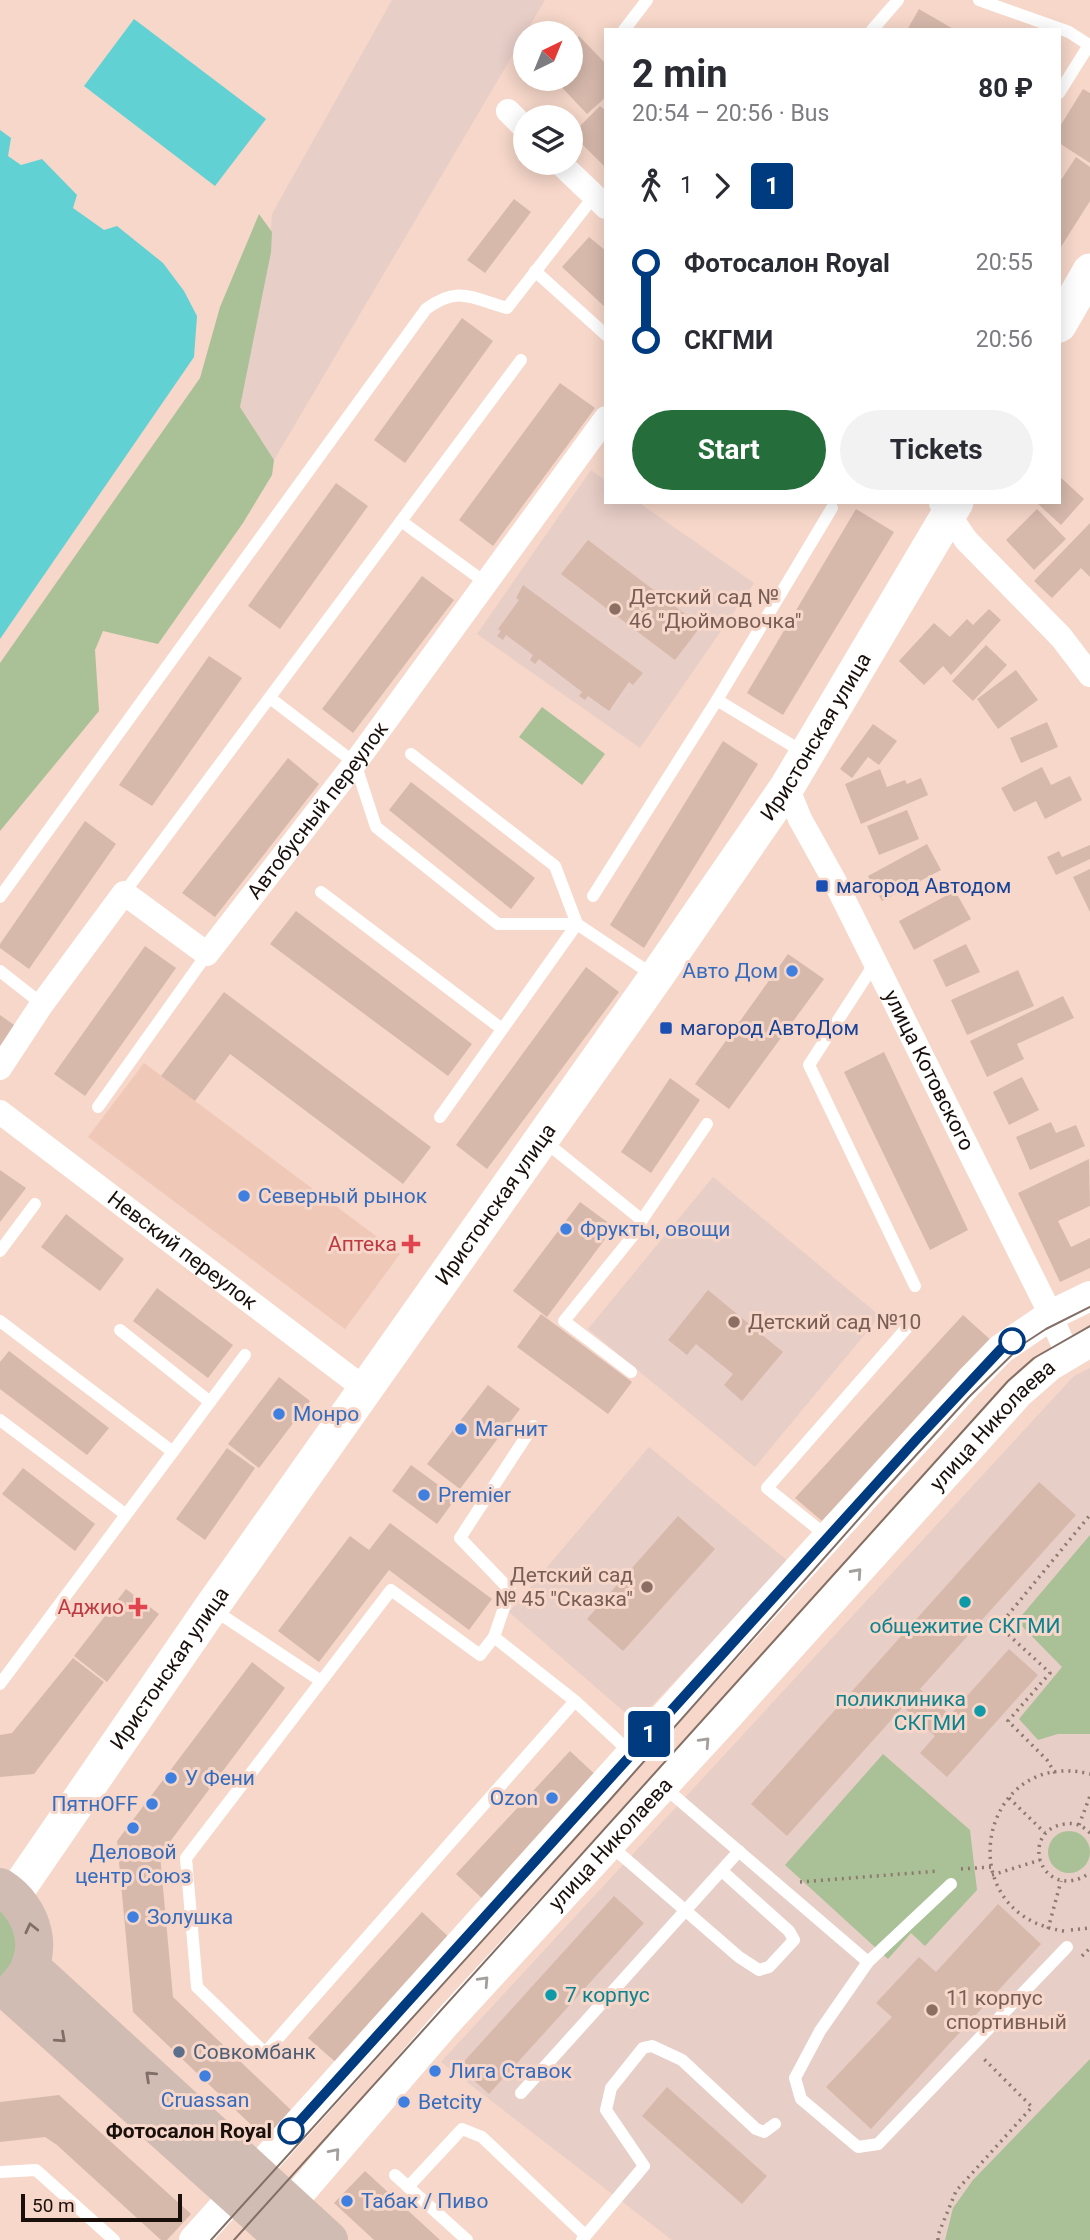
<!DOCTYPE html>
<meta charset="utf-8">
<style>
:root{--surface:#fff;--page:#f2f2f3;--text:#2b2b33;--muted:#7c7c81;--accent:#256d3a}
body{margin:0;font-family:Roboto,sans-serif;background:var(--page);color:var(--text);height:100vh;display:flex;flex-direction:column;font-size:26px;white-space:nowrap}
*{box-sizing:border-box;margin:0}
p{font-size:23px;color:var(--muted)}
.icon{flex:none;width:38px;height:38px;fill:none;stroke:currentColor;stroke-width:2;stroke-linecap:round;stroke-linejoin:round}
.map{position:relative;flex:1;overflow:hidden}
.side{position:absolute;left:604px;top:28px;width:457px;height:476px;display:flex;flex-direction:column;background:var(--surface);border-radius:0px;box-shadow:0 4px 18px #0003}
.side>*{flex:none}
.badge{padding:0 14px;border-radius:5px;font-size:24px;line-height:46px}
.needle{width:46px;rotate:43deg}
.buttons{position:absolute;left:513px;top:21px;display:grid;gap:14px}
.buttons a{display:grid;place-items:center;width:70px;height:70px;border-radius:50%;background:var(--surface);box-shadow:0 4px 18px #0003;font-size:35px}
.scale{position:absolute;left:21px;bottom:18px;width:161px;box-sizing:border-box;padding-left:7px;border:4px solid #1a100b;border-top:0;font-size:19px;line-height:24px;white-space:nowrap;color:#1a100b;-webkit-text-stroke:5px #f6d7c9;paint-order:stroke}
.map>.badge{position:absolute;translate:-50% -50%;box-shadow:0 0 0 4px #fff}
.legs{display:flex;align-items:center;gap:10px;height:77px;padding:0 28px;font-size:23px}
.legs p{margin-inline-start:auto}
.headline{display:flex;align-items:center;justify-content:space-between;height:119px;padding:0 28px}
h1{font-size:38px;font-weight:700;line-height:52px}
.cta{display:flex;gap:14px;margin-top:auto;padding:14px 28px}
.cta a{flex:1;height:80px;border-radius:42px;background:var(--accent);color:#fff;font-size:28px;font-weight:700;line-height:80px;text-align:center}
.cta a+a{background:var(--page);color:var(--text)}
ul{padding:0 28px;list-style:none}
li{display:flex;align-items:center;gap:24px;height:77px;font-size:26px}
li i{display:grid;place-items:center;width:10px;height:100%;margin:0 9px;background:currentColor}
li i::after{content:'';width:18px;height:18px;margin:-9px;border:5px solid;border-radius:50%;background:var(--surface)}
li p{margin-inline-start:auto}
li:first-child i{background:linear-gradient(#0000 50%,currentColor 0)}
li:last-child i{background:linear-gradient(currentColor 50%,#0000 0)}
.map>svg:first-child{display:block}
.built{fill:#efc8b8}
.industrial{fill:#e7cec7}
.education{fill:#e7cec6}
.green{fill:#aac198}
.water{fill:#62d1d4}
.building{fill:#d7b9ac}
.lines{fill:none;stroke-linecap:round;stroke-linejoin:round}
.path{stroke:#8e796f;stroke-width:3.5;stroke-dasharray:2 5;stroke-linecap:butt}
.service{stroke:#fff;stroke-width:12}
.minor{stroke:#fff;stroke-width:24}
.tertiary{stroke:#fff;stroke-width:30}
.secondary{stroke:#fff;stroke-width:35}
.primary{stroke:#d1bcb3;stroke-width:38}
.tram{stroke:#836f65;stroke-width:2}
.oneway{stroke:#a39f9d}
.oneway2{stroke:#7f6f67}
.line-1-casing{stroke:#fff;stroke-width:16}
.line-1{stroke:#003b80;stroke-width:10}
.education-dot{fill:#8d6e63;stroke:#f6d7c9;stroke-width:2.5}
.transit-dot{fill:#1a4fb4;stroke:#f6d7c9;stroke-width:2.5}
.shop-dot{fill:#3f7fe0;stroke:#f6d7c9;stroke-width:2.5}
.health-dot{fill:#e0444e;stroke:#f6d7c9;stroke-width:2.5}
.stop-1-dot{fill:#fff;stroke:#003b80;stroke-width:3.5}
.culture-dot{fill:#0f9aa8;stroke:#f6d7c9;stroke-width:2.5}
.service-dot{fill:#5c6f8a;stroke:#f6d7c9;stroke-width:2.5}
.labels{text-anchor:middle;stroke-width:6;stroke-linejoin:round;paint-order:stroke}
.education-label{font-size:21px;fill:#785e54;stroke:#f6d7c9;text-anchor:start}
.street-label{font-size:21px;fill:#1a100b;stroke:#f6d7c9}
.transit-label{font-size:21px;fill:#164399;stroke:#f6d7c9;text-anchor:start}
.shop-label{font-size:21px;fill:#366cbe;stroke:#f6d7c9;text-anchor:start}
.health-label{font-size:21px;fill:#be3a42;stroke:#f6d7c9;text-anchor:end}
.culture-label{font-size:21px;fill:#0d838f;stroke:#f6d7c9}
.service-label{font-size:21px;fill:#4e5e75;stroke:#f6d7c9;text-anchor:start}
.stop-label{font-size:21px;font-weight:bold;fill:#1a100b;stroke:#f6d7c9;text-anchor:end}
</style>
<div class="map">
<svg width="1090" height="2240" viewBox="0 0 1090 2240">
<rect width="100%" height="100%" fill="#f6d7c9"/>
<path class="built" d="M144,1063L400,1254L345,1329L88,1137Z"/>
<path class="industrial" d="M392,0H545L274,460L240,407L269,260L272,214Z"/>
<g class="education">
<path d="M591,470L605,480L606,502H638L754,583L640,748L477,634Z"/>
<path d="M713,1177L880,1316L755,1467L588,1329Z"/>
<path d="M1090,1368V2240H672L441,2062L1074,1376Z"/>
<path d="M649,1447L788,1561L636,1722L509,1612Z"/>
</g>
<g class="green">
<path d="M259,214L272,232L271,252L240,407L274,460L272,475L243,523L158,644L103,631L95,650L99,711L0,831V663L200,378L220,307Z"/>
<path d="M542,707L605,754L582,785L519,737Z"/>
<path d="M1090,1535V1734H1058L1038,1740L1019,1719L1062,1667L1017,1621Z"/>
<path d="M883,1754L970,1830L977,1890L925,1946L911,1933L888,1959L785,1865Z"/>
<circle cx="1069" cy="1852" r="21"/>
<path d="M0,1904L19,1940L10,1967L0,1977Z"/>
<path d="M1090,2059V2240H945L953,2208L973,2180Z"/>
</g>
<g class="water">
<path d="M134,19L266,119L215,186L84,86Z"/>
<path d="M0,130L11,138L8,156L21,165L42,159L77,195L73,208L104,230L117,226L163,263L184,291L197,316L194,357L0,639Z"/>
</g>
<g class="building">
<path d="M919,9L955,30H907Z"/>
<path d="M579,36L606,64V97L587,114L554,79H570V44Z"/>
<path d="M1083,89L1090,93V163L1059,143V128Z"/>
<path d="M600,106L606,111V168L572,134Z"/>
<path d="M1076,157L1090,167V201L1059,250V183Z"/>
<path d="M514,199L531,212L485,273L467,260Z"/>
<path d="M589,237L606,251V308L562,267Z"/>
<path d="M462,318L493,341L405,463L374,440Z"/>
<path d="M560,383L595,408L493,546L459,520Z"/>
<path d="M1059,476L1084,499L1061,525L1036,502H1059Z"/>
<path d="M336,483L368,506L280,629L248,606Z"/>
<path d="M856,509L894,532L783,715L747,693Z"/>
<path d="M1037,509L1066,539L1034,570L1006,540Z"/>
<path d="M1090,523V577L1081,568L1052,598L1034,581Z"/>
<path d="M588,540L701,626L675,660L561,574Z"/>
<path d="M422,576L454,600L353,733L322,709Z"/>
<path d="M523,585L643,673L633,685L629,682L609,711L588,696L585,700L579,696L582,692L539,659L535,664L530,660L533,655L506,635L503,640L497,636L501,631L498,629L519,600L516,598Z"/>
<path d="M989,609L1001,620L951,675L943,666L924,685L899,661L934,623L950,637L967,619L973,625Z"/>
<path d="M986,645L1007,665L973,701L952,681Z"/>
<path d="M209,656L242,678L152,806L119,785Z"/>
<path d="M1016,670L1038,700L998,729L977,699Z"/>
<path d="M1047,722L1058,747L1021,763L1010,738Z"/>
<path d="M873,724L897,741L879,765L868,757L852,778L840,769Z"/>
<path d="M723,741L758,764L644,948L610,925Z"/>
<path d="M288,758L319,784L215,917L182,893Z"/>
<path d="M1042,767L1051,785L1070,776L1082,800L1045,819L1036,801L1014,812L1001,788Z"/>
<path d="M880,769L887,787L905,780L907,784L921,778L928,795L861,824L845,784Z"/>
<path d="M411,782L535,878L511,909L389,810Z"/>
<path d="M907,810L919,839L879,855L867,826Z"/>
<path d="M85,821L116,844L29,969L0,948V944Z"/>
<path d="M927,844L941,870L882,901L868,876Z"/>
<path d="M1090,845V859L1056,875L1047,857L1059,851L1062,857Z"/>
<path d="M1090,869V912L1073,877Z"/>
<path d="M955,891L971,919L914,950L899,921Z"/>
<path d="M296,911L472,1044L448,1076L270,944Z"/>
<path d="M966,944L980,972L946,987L933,960Z"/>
<path d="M145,946L176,968L85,1096L54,1074Z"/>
<path d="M788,954L824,979L729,1109L695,1084Z"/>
<path d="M586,967L619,992L487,1169L456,1145Z"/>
<path d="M1018,970L1034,1006L967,1035L951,1000Z"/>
<path d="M224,992L431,1147L403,1184L230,1054L195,1101L161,1076Z"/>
<path d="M1063,996L1074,1018L1017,1044L1024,1059L987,1077L970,1041Z"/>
<path d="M0,1015L17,1027L0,1052Z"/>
<path d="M884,1052L968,1230L930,1250L844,1072Z"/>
<path d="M1022,1077L1039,1110L1009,1125L993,1092Z"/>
<path d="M670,1078L700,1100L651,1173L621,1152Z"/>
<path d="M1051,1122L1056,1133L1076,1125L1085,1146L1030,1170L1016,1137Z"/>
<path d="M1089,1159L1090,1206L1058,1221L1071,1247L1090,1238V1268L1060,1282L1018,1193Z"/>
<path d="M0,1170L26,1188L0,1222Z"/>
<path d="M580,1202L614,1227L547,1317L513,1291Z"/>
<path d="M66,1214L124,1259L100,1291L41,1247Z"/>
<path d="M157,1288L233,1345L208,1378L133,1321Z"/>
<path d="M708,1290L783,1352L742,1401L724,1385L733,1374L696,1344L687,1355L668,1340Z"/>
<path d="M541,1314L632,1382L608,1414L517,1347Z"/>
<path d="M963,1315L993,1342L822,1521L795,1498Z"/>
<path d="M9,1351L109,1428L87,1455L0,1389V1362Z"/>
<path d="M279,1377L310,1401L259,1468L228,1444Z"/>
<path d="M488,1385L520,1409L460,1489L427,1464Z"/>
<path d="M227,1448L255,1468L205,1540L176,1519Z"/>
<path d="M411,1465L456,1498L437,1524L392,1491Z"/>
<path d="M23,1468L95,1524L75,1551L2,1494Z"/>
<path d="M1039,1482L1076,1515L920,1689L950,1715L1009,1649L1038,1675L947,1777L920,1753L935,1736L903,1707L787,1836L751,1804Z"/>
<path d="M678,1516L715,1549L623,1651L587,1619Z"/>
<path d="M390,1523L492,1599L469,1630L389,1570L319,1662L278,1631L350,1536L369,1550Z"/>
<path d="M126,1589L159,1614L107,1682L74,1656Z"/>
<path d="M73,1658L104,1682L34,1774L0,1777V1735L12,1733Z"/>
<path d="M252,1662L285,1688L160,1855L173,1997L291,2110L265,2138L133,2012L117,1841Z"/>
<path d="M570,1751L600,1779L486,1902L456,1874Z"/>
<path d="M614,1896L644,1923L489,2094L459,2067Z"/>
<path d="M998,1904L1041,1944L871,2129L826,2087L892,2017L876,2003L919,1957L936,1972Z"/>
<path d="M422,1912L452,1940L339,2065L308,2038Z"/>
<path d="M667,2087L767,2176L742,2204L642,2116Z"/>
<path d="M59,2095L191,2214L167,2240H161L57,2145L45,2137L0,2142V2102Z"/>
<path d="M365,2171L440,2240H374L334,2203Z"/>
</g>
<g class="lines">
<g class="path">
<path d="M1055,1773L1047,1760L1008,1721L1050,1673L999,1626L1090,1515"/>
<path d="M1009,1798L1045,1833"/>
<path d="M1079,1825L1090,1796"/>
<path d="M1090,1833C1083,1826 1075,1822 1065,1824C1017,1830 1041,1905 1090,1873"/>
<path d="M961,1869L991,1867"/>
<path d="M992,1875L1040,1860"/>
<path d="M800,1882L939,1871"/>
<path d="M1048,1929L1061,1881"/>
<path d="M1071,1930L1090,1928"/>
<path d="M1064,1931C946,1914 980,1746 1090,1774"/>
<path d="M1082,1956L1090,1948"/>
<path d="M938,2240V2235L956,2191L1032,2107L984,2059"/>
</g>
<g class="service">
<path d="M979,0L1069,32L1089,45L1059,93"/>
<path d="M624,30L647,0"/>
<path d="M872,30L898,0"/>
<path d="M535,271L606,335"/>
<path d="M401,521L486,583"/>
<path d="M270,698L355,763L376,827L498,924H577L555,866L411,754"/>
<path d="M717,700L832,508"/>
<path d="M321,892L502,1029"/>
<path d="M124,893L521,360"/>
<path d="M593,896L717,700L803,752"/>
<path d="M0,897L426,309C458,285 471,298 507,308L594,196"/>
<path d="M875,963L809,1065L915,1286"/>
<path d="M0,971L42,1004"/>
<path d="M98,1107L207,954"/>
<path d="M440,1117L577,924L653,975"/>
<path d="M543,1140L642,1220L632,1237L564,1321L631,1372"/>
<path d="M642,1220L707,1124"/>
<path d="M0,1251L35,1204"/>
<path d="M0,1321L173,1452"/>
<path d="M120,1330L210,1402"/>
<path d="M0,1420L125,1514"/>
<path d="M825,1540L823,1533L767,1488L911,1323"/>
<path d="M214,1610L321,1681"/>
<path d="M494,1637L510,1590L460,1538L533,1426"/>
<path d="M0,1684L245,1355"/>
<path d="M575,1701L494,1637L480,1655L391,1590L186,1858L197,1987L265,2053L575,1701L631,1753"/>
<path d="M664,1787L868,1962"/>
<path d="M619,1853L739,1957L759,1970L769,1967L794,1940L789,1931L722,1871"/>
<path d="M951,1884L868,1962L820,2031L795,2078L801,2099L858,2147L878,2144L1067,1947"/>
<path d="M521,2093L739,1851"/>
<path d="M0,2172L36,2170L114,2240"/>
<path d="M395,2175L467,2240"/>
<path d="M408,2187L462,2129L482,2137L585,2235"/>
<path d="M582,2240L644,2166L606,2110L611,2088L643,2048L652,2046L682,2060L756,2129L764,2132L775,2124"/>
</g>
<g class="minor">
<path d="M508,111L525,128"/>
<path d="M560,163L606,207"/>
<path d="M941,503L966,540L1061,637L1090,675"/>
<path id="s1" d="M787,787L800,819L834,880L1047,1307L1068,1356"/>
<path id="s2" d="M0,1068L42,1004L124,893L207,954L355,763L606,418"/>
<path id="s3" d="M0,1112L365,1389"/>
</g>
<g class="tertiary">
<path id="s4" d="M276,2221L446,2023L727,1717L1019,1393L1050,1366L1090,1342"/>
<path d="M194,2240L692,1686L969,1382L1001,1349L1051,1315L1090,1296"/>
</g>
<g class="secondary">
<path d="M1059,325L1090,271"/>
<path id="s5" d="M14,1895L211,1608L656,977L787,787L956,502"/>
</g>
<g class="primary">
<path d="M0,1887C34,1908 48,1955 17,1986"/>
<path d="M30,1966L329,2240"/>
<path d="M10,1993L285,2240"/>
</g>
<g class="tram">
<path d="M211,2240L608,1802L880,1495L969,1397L1023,1344L1046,1329L1090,1307"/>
<path d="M234,2240L1008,1381L1034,1358L1090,1326"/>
</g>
</g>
<defs><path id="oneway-chevron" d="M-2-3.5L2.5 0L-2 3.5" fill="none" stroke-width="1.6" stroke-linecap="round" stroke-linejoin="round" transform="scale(1.75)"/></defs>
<g class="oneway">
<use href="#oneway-chevron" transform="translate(857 1573) rotate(-48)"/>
<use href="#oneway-chevron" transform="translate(705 1742) rotate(-47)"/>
<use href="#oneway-chevron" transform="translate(484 1981) rotate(-47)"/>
<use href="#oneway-chevron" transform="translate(335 2153) rotate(-49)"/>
</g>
<g class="oneway2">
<use href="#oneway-chevron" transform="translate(31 1928) rotate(-103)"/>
<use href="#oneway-chevron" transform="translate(61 2038) rotate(42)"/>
<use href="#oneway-chevron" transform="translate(150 2076) rotate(-137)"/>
</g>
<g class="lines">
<g class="line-1-casing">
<path id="line-1" d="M291,2131L915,1441L1001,1349L1012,1341"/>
</g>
<use href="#line-1" class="line-1"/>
</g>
<g class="education-dot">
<circle cx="615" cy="609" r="7"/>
<circle cx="734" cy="1322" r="7"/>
<circle cx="647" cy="1587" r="7"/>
<circle cx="932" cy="2010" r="7"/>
</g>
<g class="transit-dot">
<rect x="815" y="879" width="14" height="14" rx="3.5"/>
<rect x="659" y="1021" width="14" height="14" rx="3.5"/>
</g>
<g class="shop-dot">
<circle cx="792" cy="971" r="7"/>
<circle cx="244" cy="1196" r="7"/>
<circle cx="566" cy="1229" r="7"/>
<circle cx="279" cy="1414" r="7"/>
<circle cx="461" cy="1429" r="7"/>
<circle cx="424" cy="1495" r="7"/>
<circle cx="171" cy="1778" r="7"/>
<circle cx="552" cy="1798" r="7"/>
<circle cx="152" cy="1804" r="7"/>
<circle cx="133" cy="1828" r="7"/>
<circle cx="133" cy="1917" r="7"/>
<circle cx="435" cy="2071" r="7"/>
<circle cx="205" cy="2076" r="7"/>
<circle cx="404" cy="2102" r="7"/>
<circle cx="347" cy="2201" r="7"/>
</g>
<g class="health-dot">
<path d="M407.5 1233.5h7v7h7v7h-7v7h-7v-7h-7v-7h7z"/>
<path d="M134.5 1596.5h7v7h7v7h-7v7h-7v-7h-7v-7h7z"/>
</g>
<g class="stop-1-dot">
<circle cx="1012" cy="1341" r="12"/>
<circle cx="291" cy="2131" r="12"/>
</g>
<g class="culture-dot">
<circle cx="965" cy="1602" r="7"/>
<circle cx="980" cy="1711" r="7"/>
<circle cx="551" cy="1995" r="7"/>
</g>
<circle class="service-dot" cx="179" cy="2052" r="7"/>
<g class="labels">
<g class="education-label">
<text x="629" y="604">Детский сад №<tspan x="629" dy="24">46 "Дюймовочка"</tspan></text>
<text x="748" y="1329">Детский сад №10</text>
<text x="633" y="1582" text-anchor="end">Детский сад<tspan x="633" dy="24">№ 45 "Сказка"</tspan></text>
<text x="946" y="2005">11 корпус<tspan x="946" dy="24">спортивный</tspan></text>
</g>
<g class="street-label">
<text dy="7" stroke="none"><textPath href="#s5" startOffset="1409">Иристонская улица</textPath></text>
<text dy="7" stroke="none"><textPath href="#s2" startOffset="499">Автобусный переулок</textPath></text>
<text dy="7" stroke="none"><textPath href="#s1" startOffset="317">улица Котовского</textPath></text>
<text dy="7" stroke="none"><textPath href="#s5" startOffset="842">Иристонская улица</textPath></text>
<text dy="7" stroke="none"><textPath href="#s3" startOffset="229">Невский переулок</textPath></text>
<text dy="7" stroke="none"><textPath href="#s4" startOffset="1071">улица Николаева</textPath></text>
<text dy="7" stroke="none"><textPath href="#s5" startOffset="275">Иристонская улица</textPath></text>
<text dy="7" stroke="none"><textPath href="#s4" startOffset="504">улица Николаева</textPath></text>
</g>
<g class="transit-label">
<text x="836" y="893">магород Автодом</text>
<text x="680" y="1035">магород АвтоДом</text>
</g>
<g class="shop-label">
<text x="778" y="978" text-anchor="end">Авто Дом</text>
<text x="258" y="1203">Северный рынок</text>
<text x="580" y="1236">Фрукты, овощи</text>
<text x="293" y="1421">Монро</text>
<text x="475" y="1436">Магнит</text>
<text x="438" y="1502">Premier</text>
<text x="185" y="1785">У Фени</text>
<text x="538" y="1805" text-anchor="end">Ozon</text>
<text x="138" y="1811" text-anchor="end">ПятнOFF</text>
<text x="133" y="1859" text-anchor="middle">Деловой<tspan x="133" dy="24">центр Союз</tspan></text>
<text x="147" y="1924">Золушка</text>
<text x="449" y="2078">Лига Ставок</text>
<text x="205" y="2107" text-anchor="middle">Cruassan</text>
<text x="418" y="2109">Betcity</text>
<text x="361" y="2208">Табак / Пиво</text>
</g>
<g class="health-label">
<text x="397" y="1251">Аптека</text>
<text x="124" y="1614">Аджио</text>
</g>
<g class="culture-label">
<text x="965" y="1633">общежитие СКГМИ</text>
<text x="966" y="1706" text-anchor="end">поликлиника<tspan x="966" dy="24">СКГМИ</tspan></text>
<text x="565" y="2002" text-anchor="start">7 корпус</text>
</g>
<g class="service-label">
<text x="193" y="2059">Совкомбанк</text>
</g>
<g class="stop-label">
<text x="272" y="2138">Фотосалон Royal</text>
</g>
</g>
</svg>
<div class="buttons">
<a><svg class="needle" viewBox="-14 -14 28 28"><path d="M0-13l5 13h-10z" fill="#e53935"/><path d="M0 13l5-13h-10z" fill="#7c7c81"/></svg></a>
<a><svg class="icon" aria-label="layers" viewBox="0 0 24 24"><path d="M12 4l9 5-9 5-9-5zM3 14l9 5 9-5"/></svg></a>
</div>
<div class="scale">50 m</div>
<b class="badge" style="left:649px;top:1734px;background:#003b80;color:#fff">1</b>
<section class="side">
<div class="headline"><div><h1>2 min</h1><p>20:54 – 20:56 · Bus</p></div><b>80 ₽</b></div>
<div class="legs"><svg class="icon" aria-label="walk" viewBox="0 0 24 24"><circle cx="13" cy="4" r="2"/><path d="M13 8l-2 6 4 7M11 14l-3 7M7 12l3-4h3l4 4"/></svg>1<svg class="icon" aria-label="forward" viewBox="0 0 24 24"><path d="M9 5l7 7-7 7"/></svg><b class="badge" style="background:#003b80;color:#fff">1</b></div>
<ul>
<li><i style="color:#003b80"></i><b>Фотосалон Royal</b><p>20:55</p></li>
<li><i style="color:#003b80"></i><b>СКГМИ</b><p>20:56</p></li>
</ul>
<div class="cta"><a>Start</a><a>Tickets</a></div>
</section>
</div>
